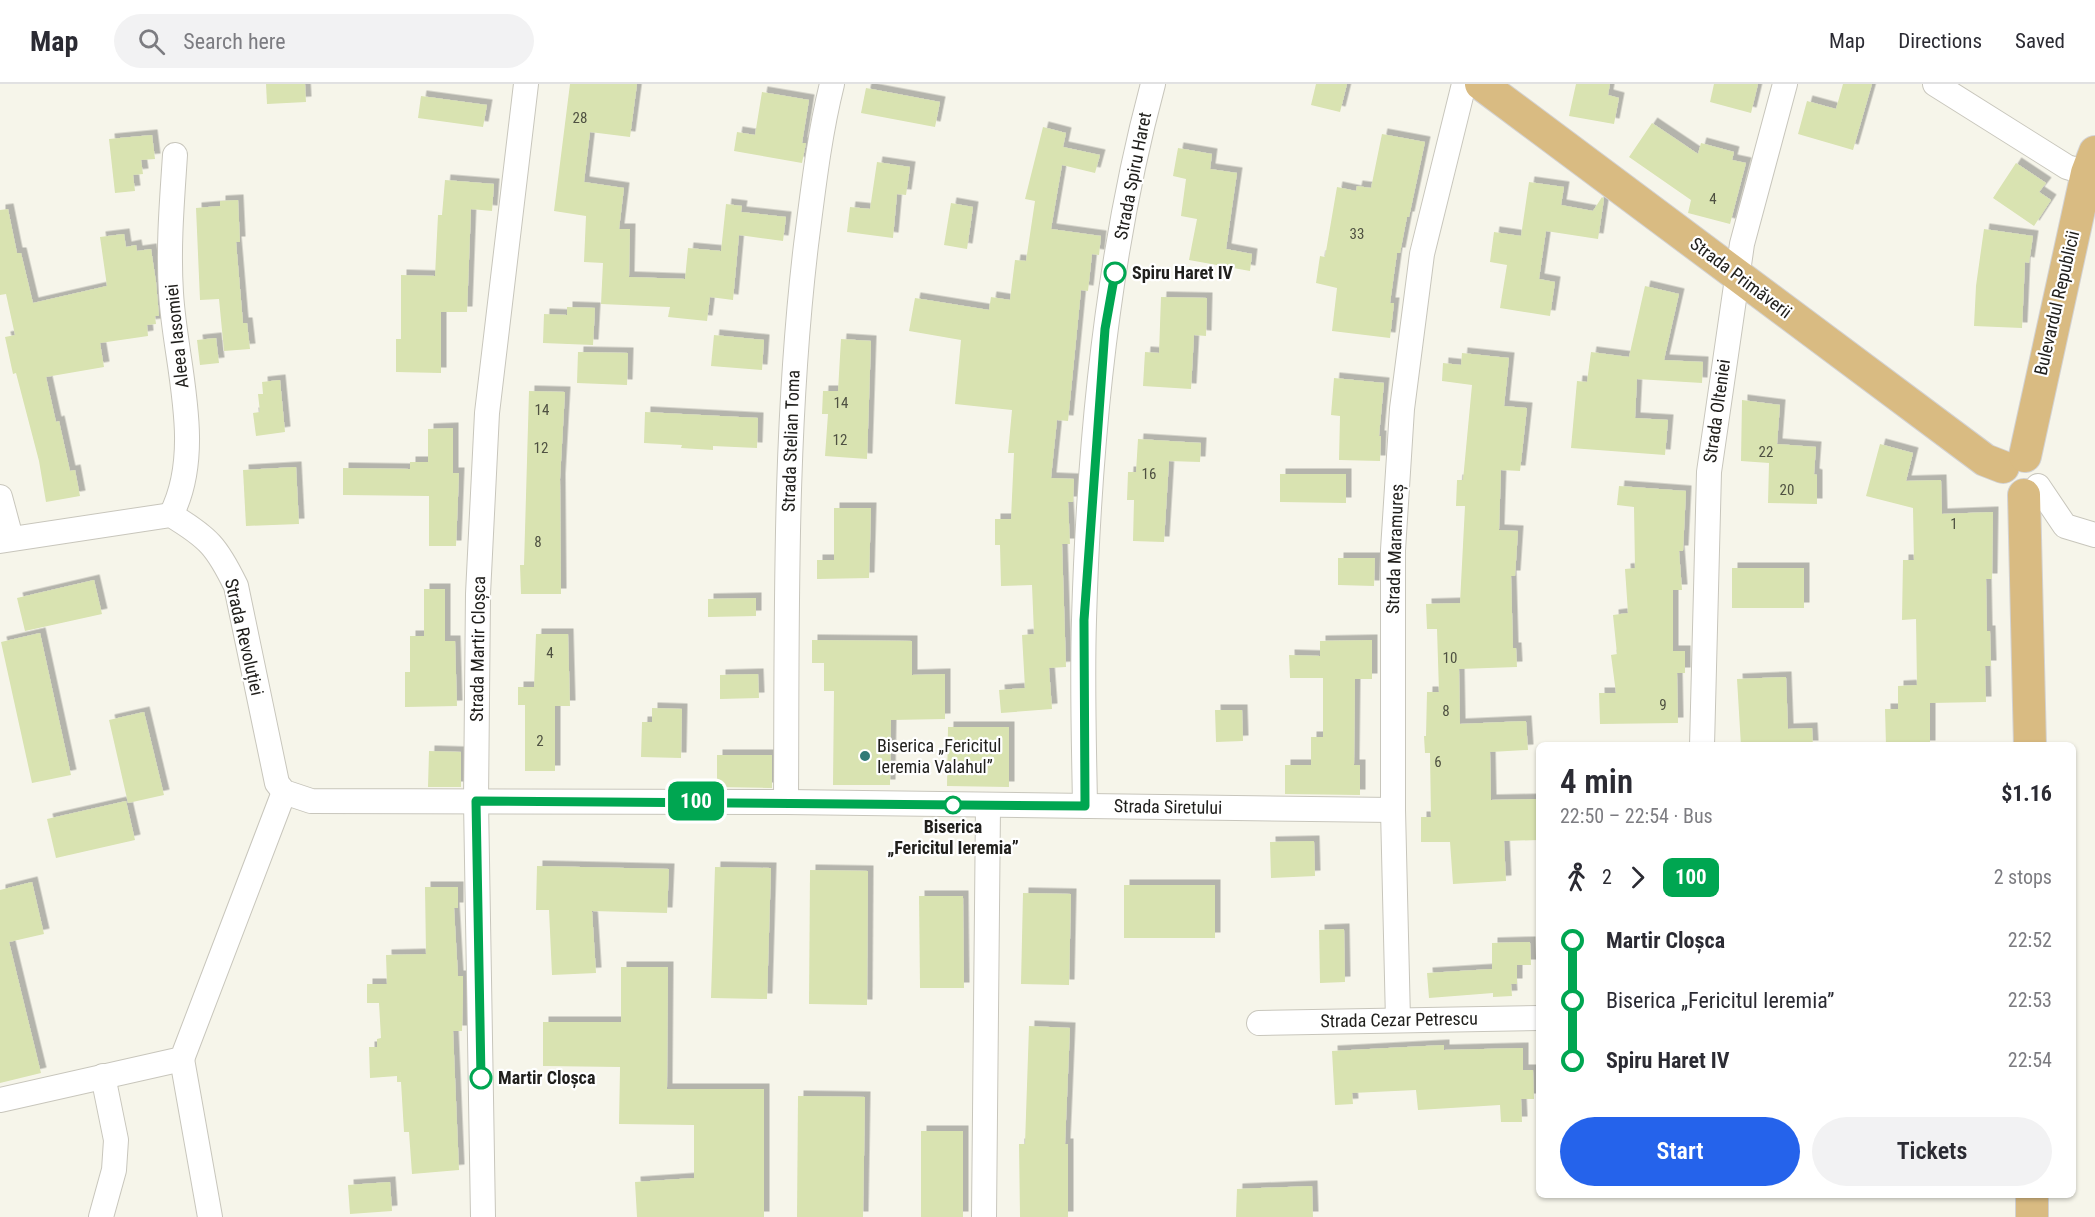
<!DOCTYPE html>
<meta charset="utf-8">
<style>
:root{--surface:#fff;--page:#f2f2f3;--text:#2b2b33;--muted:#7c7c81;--line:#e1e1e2;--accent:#2563eb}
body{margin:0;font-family:"Roboto Condensed",sans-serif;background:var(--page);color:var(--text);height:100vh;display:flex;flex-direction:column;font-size:22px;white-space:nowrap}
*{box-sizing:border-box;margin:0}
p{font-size:20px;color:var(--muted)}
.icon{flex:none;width:33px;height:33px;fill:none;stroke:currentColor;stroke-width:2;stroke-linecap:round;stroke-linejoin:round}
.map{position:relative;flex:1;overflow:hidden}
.side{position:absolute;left:1536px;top:658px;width:540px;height:456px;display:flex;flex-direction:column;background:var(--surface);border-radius:9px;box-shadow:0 2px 4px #0004}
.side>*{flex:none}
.badge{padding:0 12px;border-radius:9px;font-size:21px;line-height:39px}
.map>.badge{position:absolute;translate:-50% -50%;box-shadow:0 0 0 3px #fff}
.legs{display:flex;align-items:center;gap:9px;height:66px;padding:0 24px;font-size:20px}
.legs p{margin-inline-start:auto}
.summary{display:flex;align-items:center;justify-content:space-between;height:102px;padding:0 24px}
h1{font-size:33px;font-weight:600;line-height:45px}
.button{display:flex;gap:12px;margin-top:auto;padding:12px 24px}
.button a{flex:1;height:69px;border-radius:36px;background:var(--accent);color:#fff;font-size:24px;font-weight:600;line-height:69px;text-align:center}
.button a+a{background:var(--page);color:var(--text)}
ul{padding:0 24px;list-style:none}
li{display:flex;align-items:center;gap:21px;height:60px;font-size:22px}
li i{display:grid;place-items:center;width:9px;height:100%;margin:0 8px;background:currentColor}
li i::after{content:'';width:15px;height:15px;margin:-8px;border:4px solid;border-radius:50%;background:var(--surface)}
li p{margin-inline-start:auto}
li:first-child i{background:linear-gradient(#0000 50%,currentColor 0)}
li:last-child i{background:linear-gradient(currentColor 50%,#0000 0)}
header{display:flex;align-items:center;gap:36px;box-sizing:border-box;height:84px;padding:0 30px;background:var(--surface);border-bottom:2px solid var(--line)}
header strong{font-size:28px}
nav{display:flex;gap:33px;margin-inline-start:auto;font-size:21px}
.search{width:420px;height:54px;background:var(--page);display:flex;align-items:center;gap:15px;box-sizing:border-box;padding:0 21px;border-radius:33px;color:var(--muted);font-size:22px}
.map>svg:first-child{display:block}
.building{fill:#d9e3b1;filter:url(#shadow)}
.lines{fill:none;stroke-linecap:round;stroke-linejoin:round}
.minor-casing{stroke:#c8c6bc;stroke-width:26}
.major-casing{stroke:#d3d2d2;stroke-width:34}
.minor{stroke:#fff;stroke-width:24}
.major{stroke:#d9bb82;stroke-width:32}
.line-1-casing{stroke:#fff;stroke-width:14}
.line-1{stroke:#00a651;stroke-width:9}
.stop-1-dot{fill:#fff;stroke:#00a651;stroke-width:3}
.poi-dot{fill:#307976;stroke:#fff;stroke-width:2}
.labels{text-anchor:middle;stroke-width:4.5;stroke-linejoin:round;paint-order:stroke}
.number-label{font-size:15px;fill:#4f5142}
.street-label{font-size:18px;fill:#21201d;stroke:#fff}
.stop-label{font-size:18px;font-weight:bold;fill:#21201d;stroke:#fff;text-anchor:start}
.poi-label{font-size:18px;fill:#21201d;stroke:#fff;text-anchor:start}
</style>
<header>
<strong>Map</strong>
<div class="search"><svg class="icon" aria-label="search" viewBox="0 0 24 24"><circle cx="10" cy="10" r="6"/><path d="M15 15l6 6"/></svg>Search here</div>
<nav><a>Map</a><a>Directions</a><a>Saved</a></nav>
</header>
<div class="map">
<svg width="2095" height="1133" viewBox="0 0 2095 1133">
<defs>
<filter id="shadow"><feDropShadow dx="5.5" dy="-5.5" stdDeviation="0" flood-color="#0004"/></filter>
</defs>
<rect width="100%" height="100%" fill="#f6f5ea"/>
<g class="building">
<path d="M266,0H305L306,18L267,20Z"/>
<path d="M570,0H637L630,53L590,48L584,98L624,104L619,145H630L629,193L685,195L688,164L721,167L726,120L742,122L741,128L786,133L783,157L739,151L733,216L710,213L707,237L668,233L670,223L601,220L603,179L584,178L586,132L554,127Z"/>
<path d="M1316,0H1347L1340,28L1311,21Z"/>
<path d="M1576,0H1610L1608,11L1619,14L1614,40L1569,32Z"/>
<path d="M1714,0H1758L1751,29L1710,18Z"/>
<path d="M1843,0H1872L1853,66L1798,50L1807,17L1836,25Z"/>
<path d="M866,4L940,18L935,43L861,29Z"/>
<path d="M762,8L809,16L802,59H806L802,79L734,67L737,48L755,51Z"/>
<path d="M421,12L487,21L483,43L418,34Z"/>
<path d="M1652,39L1698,70L1701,59L1734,68L1732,76L1746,79L1730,140L1688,129L1691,116L1629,73Z"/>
<path d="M1043,43L1066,49L1063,63L1100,71L1095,89L1062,81L1051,145L1101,152L1099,171L1092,170L1088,207L1081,206L1068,337L1057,336L1051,394L1074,395L1073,418H1068L1070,460H1062L1066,583L1049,584L1052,625L1001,629L999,606L1025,604L1022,551L1034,550L1032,501L1001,502L1000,461H995V435H1011L1014,369H1008L1012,326L955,320L961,256L909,247L915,214L989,226L991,213L1010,216L1015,176L1026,177L1035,117L1025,115Z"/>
<path d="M1382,50L1425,58L1409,133H1407L1400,169H1397L1390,219H1394L1390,254L1332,247L1337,204L1316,199L1320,172L1325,173L1337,103L1356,107L1357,102L1371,104Z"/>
<path d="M152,51L155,75L141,76L143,90L133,91L135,107L115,109L109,55Z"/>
<path d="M1178,64L1212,70L1210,85L1237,89L1226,165L1252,170L1250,187L1189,176L1197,135L1181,132L1186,95L1173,92Z"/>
<path d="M877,78L910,83L906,111L897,110L893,154L847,148L850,123L870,125Z"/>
<path d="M2016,79L2046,99L2039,108L2051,116L2034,142L1993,114Z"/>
<path d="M445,96L494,100L492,127L471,125L467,228H441V289L396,288V255H401V191L435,192L438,131H442Z"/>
<path d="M1529,98L1564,103L1561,121L1593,127L1602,113L1604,115L1598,155L1546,147L1539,195L1555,198L1550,232L1500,224L1507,181L1490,178L1494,148L1521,152Z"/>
<path d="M238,116L240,158H236L243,239H247L250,265L224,267L219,215L200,216L196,124L220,122V117Z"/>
<path d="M951,119L973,123L967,165L944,161Z"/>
<path d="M8,125L17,169H21L33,219L107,202L100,153L124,150L126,163L136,161L137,167L151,165L156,198L159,232H155L156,240L147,241L148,252L100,259L104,283L46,293L56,338L59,337L70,387L75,386L80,412L46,418L39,377L16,289L13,290L5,253L15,251L6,210L0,211V126Z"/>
<path d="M1984,145L2033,152L2029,179L2025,178L2022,244L1974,242L1976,202Z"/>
<path d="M1645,202L1679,210L1664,276L1703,278L1702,299L1637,295L1635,334L1668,336L1665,371L1571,364L1577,297L1587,298L1591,268L1629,273Z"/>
<path d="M1161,213L1207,214L1206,252L1194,251L1191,305L1143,302L1145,268L1159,269Z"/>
<path d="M567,223L595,224L593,261L543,259L544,230L567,231Z"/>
<path d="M714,251L764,256L762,286L711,282Z"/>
<path d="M216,254L219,279L200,281L197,256Z"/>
<path d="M841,255L871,257L867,375L825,372L828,330H822L823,307H838Z"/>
<path d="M578,268L628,269L627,301L577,299Z"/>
<path d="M1462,269L1509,274L1504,322L1527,324L1520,387L1501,386L1499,446L1518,447L1515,492H1511L1513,564H1516L1517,583L1459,585L1460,640L1526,637L1528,666L1490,668L1491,716L1539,715V756L1504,757L1506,797L1453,800L1450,758H1421V733H1431L1430,669H1425L1424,652H1426L1427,608H1439L1437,545H1427L1426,520L1460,519L1465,422H1456L1457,396H1463L1472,301L1442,297L1443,279L1461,281Z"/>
<path d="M1334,294L1384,299L1379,352H1381L1380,377L1339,376L1340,332L1331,331Z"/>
<path d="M280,296L285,348L256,352L253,329L260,328L258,310H263L262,298Z"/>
<path d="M529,307L565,308L560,395L561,510H521L520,481H524Z"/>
<path d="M1742,316L1780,321L1777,360L1816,363L1814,390L1817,391V420L1768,419L1769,379L1741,377Z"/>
<path d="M645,328L758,334L757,364L713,362V366L681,364L682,361L644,359Z"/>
<path d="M453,344V389H459L456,462H429V412L343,411V384L410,385V378H428V345Z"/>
<path d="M1138,355L1201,359L1200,378L1169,377L1164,458L1133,457L1134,416H1127L1128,388H1136Z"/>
<path d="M1880,360L1913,369L1906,397L1941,396L1942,430L1993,428L1992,495H1986L1987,547H1990L1991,582H1985L1986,618L1930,619V662H1886L1885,625H1898V602L1917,601L1916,535L1902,536L1903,476H1914L1913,424L1866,412Z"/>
<path d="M296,383L299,440L246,442L243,386Z"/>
<path d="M1280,390H1346V419L1280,418Z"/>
<path d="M1619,402L1686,407L1683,467H1679L1682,506H1673V567H1685V589H1677L1678,639L1600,640L1599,609H1616L1611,571L1617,570L1613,531L1628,529L1625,485L1635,484L1634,423L1617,421Z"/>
<path d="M834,424H871L869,494L817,495V476H834Z"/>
<path d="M1338,474H1375L1374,502L1338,501Z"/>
<rect x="1732" y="484" width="72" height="40"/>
<path d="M94,496L102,530L25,547L17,514Z"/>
<path d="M424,505H445V557H455L457,622L405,623V588H410V552H424Z"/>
<path d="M756,514V532L708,533V515Z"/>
<path d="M40,549L71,691L32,699L1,558Z"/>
<path d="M536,550H568L570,622H555V687H525V621H518V603H534Z"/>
<path d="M812,556L912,557V591L945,590V635L891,636L890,701H833L834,607H824V579H812Z"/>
<path d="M1372,556V595H1355L1354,681H1360V711L1285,710V681H1311V653H1323V594H1290L1289,571L1320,572V557Z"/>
<path d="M758,590L759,614L720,615V591Z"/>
<path d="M1786,593L1788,645L1812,644L1813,662H1741L1737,595Z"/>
<path d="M652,624L682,625L681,674L641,673L642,638H652Z"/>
<path d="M1215,626H1242L1243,657L1216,658Z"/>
<path d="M144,628L164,711L128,719L109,636Z"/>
<path d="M948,643H1009V703L947,702Z"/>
<path d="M429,667L461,668V703H428Z"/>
<path d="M717,671H772V704L717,703Z"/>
<path d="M126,717L135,756L56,774L47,735Z"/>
<path d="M1314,757L1315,792L1271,794L1270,758Z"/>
<path d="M537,782L669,785L667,829L592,827L596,889L552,891L549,826H536Z"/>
<path d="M715,783L771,784L767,915L711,914Z"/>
<path d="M810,786L868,787L867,921L809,920Z"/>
<path d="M32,798L44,850L9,858L41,989L0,999V806Z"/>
<rect x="1124" y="801" width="91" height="53"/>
<path d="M425,803H458V824H454L458,892H463V911L462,947H453L459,1086L412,1090L409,1048H404L401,998H397V992L370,994L369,963H377V955L381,954L379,919H367V900H387L386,871L426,870Z"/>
<path d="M1023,809L1071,810L1069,901L1021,900Z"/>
<path d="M919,812H963L964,904H920Z"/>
<path d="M1344,845L1345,898L1320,899L1319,846Z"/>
<path d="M1530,858L1531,881H1517V900H1511L1512,912L1493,913V909L1429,914L1427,889L1492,885V859Z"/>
<path d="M621,883H668L667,1005H764V1133H637L635,1098L694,1094V1041L619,1040L620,983L543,982V938H621Z"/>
<path d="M1029,942L1070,944L1065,1060H1068V1133H1020L1019,1060H1025Z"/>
<path d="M1444,961V966L1523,964V986H1533L1534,1015H1521L1522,1038H1501L1500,1021L1418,1026L1416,1006L1352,1009L1353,1020L1335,1021L1332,967Z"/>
<path d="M798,1012L865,1013L863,1133H797Z"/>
<rect x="921" y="1047" width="42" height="86"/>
<path d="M390,1098L392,1127L350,1130L348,1101Z"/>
<path d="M1312,1102L1313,1133H1236L1237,1105Z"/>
</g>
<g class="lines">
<g class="minor-casing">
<g id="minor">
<path d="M1935,0L2067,83L2087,89"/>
<path d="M2038,402L2065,442L2095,451"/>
<path d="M0,413L11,454"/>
<path d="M171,431C205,365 175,279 171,209C168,163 172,117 175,71"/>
<path d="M0,457L171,431C209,454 217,463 236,502L277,699L284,708L311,717L786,718L1393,726"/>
<path d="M1702,662L1709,388L1742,160L1785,0"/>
<path d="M786,718C787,532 784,346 806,161C813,107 819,52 832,0"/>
<path d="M1085,722C1084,660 1082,598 1084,536C1089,359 1107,171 1153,0"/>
<path d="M1398,936L1393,726V466L1402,325L1422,170L1464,0"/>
<path d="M1259,939L1539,934"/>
<path d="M182,975L210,1133"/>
<path d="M0,1016L182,975L284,708"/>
<path d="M101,1133L114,1086L116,1056L103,992"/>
<path d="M483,1133L476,717L478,510L487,329L526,0"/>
<path d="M984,1133L988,722"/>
</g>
</g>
<g class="major-casing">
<g id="major">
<path d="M1481,0L1985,376L2003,383"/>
<path d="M2025,372L2087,89L2095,68"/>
<path d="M2024,411L2030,662"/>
<path d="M2032,1133V1112"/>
</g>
</g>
<use href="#minor" class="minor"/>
<use href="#major" class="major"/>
</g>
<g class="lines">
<g class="line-1-casing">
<path id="line-1" d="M481,994L476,717L1085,722L1084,536L1105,245L1115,189"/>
</g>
<use href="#line-1" class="line-1"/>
</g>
<g class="stop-1-dot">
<circle cx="1115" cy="189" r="10"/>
<circle cx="953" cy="721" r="8"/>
<circle cx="481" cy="994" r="10"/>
</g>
<circle class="poi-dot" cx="865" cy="672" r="6"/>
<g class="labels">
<g class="number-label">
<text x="580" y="39">28</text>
<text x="1713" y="120">4</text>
<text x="1357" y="155">33</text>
<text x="841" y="324">14</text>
<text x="542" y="331">14</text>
<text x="840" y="361">12</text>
<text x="541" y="369">12</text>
<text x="1766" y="373">22</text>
<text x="1149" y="395">16</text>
<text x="1787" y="411">20</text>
<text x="1954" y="445">1</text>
<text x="538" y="463">8</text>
<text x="550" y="574">4</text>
<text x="1450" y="579">10</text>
<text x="1663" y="626">9</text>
<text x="1446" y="632">8</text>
<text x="540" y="662">2</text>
<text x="1438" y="683">6</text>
</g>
<g class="street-label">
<text transform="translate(1133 92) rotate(-79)" y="6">Strada Spiru Haret</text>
<text transform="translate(1741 194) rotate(37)" y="6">Strada Primăverii</text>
<text transform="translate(2057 219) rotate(-77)" y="6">Bulevardul Republicii</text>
<text transform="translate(177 252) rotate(-96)" y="6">Aleea Iasomiei</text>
<text transform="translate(1717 327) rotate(-82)" y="6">Strada Olteniei</text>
<text transform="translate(791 357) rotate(-88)" y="6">Strada Stelian Toma</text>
<text transform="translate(1395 465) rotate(-88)" y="6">Strada Maramureș</text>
<text transform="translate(244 553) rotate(77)" y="6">Strada Revoluției</text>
<text transform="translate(478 565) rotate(-89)" y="6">Strada Martir Cloșca</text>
<text transform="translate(1168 723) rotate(1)" y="6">Strada Siretului</text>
<text transform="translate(1399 936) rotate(-1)" y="6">Strada Cezar Petrescu</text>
</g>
<g class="stop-label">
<text x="1132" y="195">Spiru Haret IV</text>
<text x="953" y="749" text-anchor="middle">Biserica<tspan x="953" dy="21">„Fericitul Ieremia”</tspan></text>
<text x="498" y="1000">Martir Cloșca</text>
</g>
<g class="poi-label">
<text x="877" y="668">Biserica „Fericitul<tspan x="877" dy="21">Ieremia Valahul”</tspan></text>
</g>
</g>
</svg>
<b class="badge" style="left:696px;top:717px;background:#00a651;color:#fff">100</b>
<section class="side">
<div class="summary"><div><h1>4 min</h1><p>22:50 – 22:54 · Bus</p></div><b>$1.16</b></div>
<div class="legs"><svg class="icon" aria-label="walk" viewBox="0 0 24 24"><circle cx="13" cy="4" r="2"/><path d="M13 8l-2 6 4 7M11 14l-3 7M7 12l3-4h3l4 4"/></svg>2<svg class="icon" aria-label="forward" viewBox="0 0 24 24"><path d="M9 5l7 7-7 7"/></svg><b class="badge" style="background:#00a651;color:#fff">100</b><p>2 stops</p></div>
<ul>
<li><i style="color:#00a651"></i><b>Martir Cloșca</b><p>22:52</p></li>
<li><i style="color:#00a651"></i><span>Biserica „Fericitul Ieremia”</span><p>22:53</p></li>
<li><i style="color:#00a651"></i><b>Spiru Haret IV</b><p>22:54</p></li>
</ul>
<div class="button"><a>Start</a><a>Tickets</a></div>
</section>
</div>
